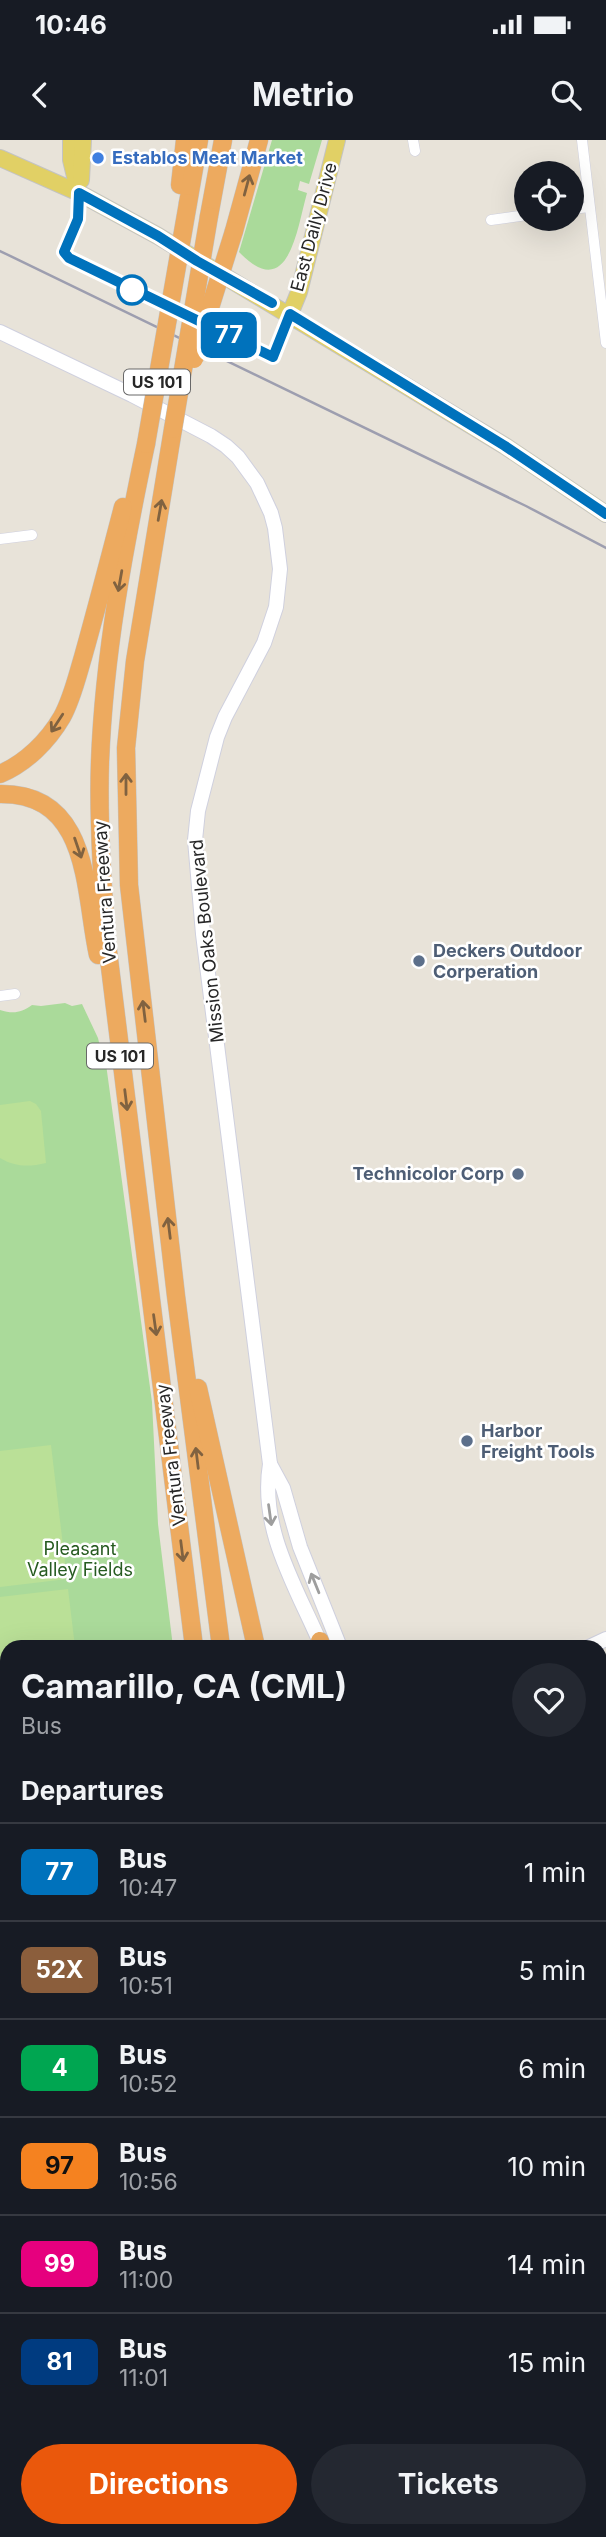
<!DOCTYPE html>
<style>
:root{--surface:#171b24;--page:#242831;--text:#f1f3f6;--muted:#9ea1a6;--line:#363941;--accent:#ea580c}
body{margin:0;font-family:Inter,sans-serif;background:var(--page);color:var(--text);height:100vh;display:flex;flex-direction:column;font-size:26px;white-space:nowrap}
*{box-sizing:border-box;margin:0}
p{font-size:23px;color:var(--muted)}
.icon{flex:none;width:38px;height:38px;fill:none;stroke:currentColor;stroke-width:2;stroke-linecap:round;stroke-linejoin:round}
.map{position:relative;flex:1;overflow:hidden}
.details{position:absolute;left:0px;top:1500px;width:607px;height:898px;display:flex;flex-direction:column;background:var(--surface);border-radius:21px 21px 0 0;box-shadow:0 7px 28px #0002}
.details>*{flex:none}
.badge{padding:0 14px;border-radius:10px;font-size:24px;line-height:46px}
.fabs{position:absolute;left:514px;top:21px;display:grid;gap:14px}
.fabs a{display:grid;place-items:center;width:70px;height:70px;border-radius:50%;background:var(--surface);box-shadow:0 7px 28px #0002;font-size:35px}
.map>.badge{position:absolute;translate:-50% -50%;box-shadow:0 0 0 4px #fff}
h2{padding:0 21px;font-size:26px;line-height:63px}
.round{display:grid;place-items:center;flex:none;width:74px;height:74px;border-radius:37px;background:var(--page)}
.headline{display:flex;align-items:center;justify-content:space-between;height:119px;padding:0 21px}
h1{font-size:33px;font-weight:700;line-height:52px}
.button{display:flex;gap:14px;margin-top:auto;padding:14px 21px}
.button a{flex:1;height:80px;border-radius:42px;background:var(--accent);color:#fff;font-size:28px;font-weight:700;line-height:80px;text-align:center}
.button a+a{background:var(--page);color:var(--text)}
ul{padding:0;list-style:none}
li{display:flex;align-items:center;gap:21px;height:98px;padding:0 21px;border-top:2px solid var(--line)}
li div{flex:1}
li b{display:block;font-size:26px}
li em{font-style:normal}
li .badge{min-width:77px;font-weight:700;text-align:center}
.status{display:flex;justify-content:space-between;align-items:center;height:49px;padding:0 35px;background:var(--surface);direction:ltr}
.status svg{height:19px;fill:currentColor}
header{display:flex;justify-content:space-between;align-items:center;height:91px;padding:0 21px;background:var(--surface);font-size:32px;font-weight:700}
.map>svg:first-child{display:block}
.green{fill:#aada9a}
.pitch{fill:#bae097}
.water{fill:#75bae1}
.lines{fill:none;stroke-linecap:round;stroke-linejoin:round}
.street-casing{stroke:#cfd0de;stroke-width:11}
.secondary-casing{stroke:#cfd0de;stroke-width:16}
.primary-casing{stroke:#c3c3c3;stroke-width:18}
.highway-casing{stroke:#c3c3c3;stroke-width:19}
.street{stroke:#fff;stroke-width:10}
.secondary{stroke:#fff;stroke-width:14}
.primary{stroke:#e1d065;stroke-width:16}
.highway{stroke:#edaa5f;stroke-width:18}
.rail{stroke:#9d9eaf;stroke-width:2.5}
.highway-bridge-casing{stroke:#c3c3c3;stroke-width:19;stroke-linecap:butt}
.highway-bridge{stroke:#edaa5f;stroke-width:18}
.oneway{stroke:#806240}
.oneway2{stroke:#9e9e9e}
.line-casing{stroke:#fff;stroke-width:16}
.line{stroke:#0072bc;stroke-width:10}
.shop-dot{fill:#3f7fe0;stroke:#fff;stroke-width:2.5}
.stop-dot{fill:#fff;stroke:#0072bc;stroke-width:3.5}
.service-dot{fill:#5c6f8a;stroke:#fff;stroke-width:2.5}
.labels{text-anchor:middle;stroke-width:5;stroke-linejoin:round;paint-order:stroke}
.shield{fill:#fff;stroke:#686868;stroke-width:2}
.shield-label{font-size:16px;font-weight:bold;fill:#272727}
.shop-label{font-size:18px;font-weight:bold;fill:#366cbe;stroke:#fff;text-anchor:start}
.street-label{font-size:18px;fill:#272727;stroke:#fff}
.service-label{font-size:18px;font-weight:bold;fill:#4e5e75;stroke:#fff;text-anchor:start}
.park-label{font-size:18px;fill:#265b20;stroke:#fff}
</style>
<div class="status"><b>10:46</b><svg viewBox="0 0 49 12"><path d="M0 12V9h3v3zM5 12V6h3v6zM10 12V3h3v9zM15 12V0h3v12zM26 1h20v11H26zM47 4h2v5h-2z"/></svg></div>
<header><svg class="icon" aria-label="back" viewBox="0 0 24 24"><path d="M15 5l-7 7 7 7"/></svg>Metrio<svg class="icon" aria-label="search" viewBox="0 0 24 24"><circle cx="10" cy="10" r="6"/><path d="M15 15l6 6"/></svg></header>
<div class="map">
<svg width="606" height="2397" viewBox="0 0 606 2397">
<rect width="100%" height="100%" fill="#e8e3d9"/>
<g class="green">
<path d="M272,0H322L309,44L300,41L298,50L307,53C297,88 289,164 239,112Z"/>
<path d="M65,863L72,866L82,864L98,898L104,924H106L152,1262L158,1384L173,1507H7V2125L0,2116V870C13,874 21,873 32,865L41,866Z"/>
<path d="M606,1991V2138L600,2139V1992Z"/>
</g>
<g class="pitch">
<path d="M30,961L36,964L41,971L46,1023C29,1027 15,1027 0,1018V965Z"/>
<path d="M51,1305L67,1439L0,1447V1311Z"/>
<path d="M68,1449L75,1507H7V1593H0V1457Z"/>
<path d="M5,1843L7,1892L0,1893V1844Z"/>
</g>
<path class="water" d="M606,2366V2397H452L474,2390H600V2367Z"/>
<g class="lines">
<g class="street-casing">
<g id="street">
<path d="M413,0L415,11"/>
<path d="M582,0L606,203"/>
<path d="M572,69L589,67"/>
<path d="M491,80L527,75"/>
<path d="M0,399L32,395"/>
<path d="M0,856L15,854"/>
<path d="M600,1980H606"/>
<path d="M0,2266L7,2265"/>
<path d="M0,2385L7,2382"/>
</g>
</g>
<g class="secondary-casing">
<g id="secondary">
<path d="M0,192L132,255L211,296L226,306L238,317L257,343L271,373L275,388L280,429L276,467L264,503L225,577L217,597L198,671L195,700L203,794L270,1324C259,1390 297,1448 322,1507"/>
<path d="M270,1324L283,1348L300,1407L340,1507"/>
<path d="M589,1507L606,1499"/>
<path d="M0,2138L7,2145"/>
<path d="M402,2390L404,2397"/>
<path d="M416,2390L418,2397"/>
</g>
</g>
<g class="primary-casing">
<g id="primary">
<path d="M71,0V20L79,53"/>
<path d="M0,18L79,53L158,96L505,306L606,374"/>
<path d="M81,40L83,0"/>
<path d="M290,174L299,152L337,0"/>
</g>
</g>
<g class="highway-casing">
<g id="highway">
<path d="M180,45L185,0"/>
<path d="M188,63L199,0"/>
<path d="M209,76L223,0"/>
<path d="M234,91L259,0"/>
<path d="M173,289L135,521L126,608L129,745L176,1156L221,1507"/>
<path d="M146,304C124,408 104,515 100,622C98,682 102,743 107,803L194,1507"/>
<path d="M0,634C26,623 48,601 62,577C72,559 77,537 83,517C97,467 110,417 123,367"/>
<path d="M0,654C91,653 84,752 98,815"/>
<path d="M198,1248L256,1507"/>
<path d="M320,1501L321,1507"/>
<path d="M304,2390L305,2397"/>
<path d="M331,2390L332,2397"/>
</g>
</g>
<use href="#street" class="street"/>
<use href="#secondary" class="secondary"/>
<use href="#primary" class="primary"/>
<use href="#highway" class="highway"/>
<path class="rail" d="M0,111L526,366L606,408"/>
<g class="highway-bridge-casing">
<g id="highway-bridge">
<path d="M194,219L234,91"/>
<path d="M173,289L209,76"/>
<path d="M146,304L188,63"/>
</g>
</g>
<use href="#highway-bridge" class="highway-bridge"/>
</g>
<defs><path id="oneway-shaft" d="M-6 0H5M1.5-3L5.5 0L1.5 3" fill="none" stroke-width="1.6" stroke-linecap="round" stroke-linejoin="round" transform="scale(1.75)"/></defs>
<g class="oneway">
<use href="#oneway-shaft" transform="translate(247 45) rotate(-75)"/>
<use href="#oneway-shaft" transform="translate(160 370) rotate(-80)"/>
<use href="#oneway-shaft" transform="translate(120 441) rotate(100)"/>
<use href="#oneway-shaft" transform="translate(57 583) rotate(123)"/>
<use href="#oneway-shaft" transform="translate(126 644) rotate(-90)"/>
<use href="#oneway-shaft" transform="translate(78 708) rotate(71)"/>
<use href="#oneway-shaft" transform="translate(144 871) rotate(-97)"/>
<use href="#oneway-shaft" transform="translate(126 960) rotate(83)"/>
<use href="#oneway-shaft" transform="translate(169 1088) rotate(-97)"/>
<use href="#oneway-shaft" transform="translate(155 1185) rotate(82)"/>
<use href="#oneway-shaft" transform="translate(197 1318) rotate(-97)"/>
<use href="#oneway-shaft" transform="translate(182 1411) rotate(83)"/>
</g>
<g class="oneway2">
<use href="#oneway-shaft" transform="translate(270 1375) rotate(82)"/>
<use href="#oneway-shaft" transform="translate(315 1443) rotate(-112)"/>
</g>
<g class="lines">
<g class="line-casing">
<path id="line" d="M272,163L197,121L158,96L79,53L78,79L64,112L69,118L273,217L290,174L505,306L606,374"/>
</g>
<use href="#line" class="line"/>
</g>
<circle class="shop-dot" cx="98" cy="18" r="7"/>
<circle class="stop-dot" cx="132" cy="150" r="14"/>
<g class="service-dot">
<circle cx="419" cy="821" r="7"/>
<circle cx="518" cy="1034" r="7"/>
<circle cx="467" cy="1301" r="7"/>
</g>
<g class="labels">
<g class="shield">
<rect x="124" y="229.5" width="66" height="25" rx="5"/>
<rect x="87" y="903.5" width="66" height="25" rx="5"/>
</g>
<g class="shield-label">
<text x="157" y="248">US 101</text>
<text x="120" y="922">US 101</text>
</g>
<g class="shop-label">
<text x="112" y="24">Establos Meat Market</text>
</g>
<g class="street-label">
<text transform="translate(314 87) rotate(-75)" y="6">East Daily Drive</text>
<text transform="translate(105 752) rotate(-94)" y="6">Ventura Freeway</text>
<text transform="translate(207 801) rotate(-96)" y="6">Mission Oaks Boulevard</text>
<text transform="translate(171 1315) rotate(-97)" y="6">Ventura Freeway</text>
</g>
<g class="service-label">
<text x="433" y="817">Deckers Outdoor<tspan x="433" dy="21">Corperation</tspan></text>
<text x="504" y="1040" text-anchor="end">Technicolor Corp</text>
<text x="481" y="1297">Harbor<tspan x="481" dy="21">Freight Tools</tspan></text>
</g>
<g class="park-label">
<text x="80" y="1415">Pleasant<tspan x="80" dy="21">Valley Fields</tspan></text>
</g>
</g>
</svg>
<div class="fabs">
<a><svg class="icon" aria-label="locate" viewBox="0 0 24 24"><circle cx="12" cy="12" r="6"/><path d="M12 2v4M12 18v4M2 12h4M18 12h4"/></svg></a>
</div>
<b class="badge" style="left:229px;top:195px;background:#0072bc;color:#fff">77</b>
<section class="details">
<div class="headline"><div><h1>Camarillo, CA (CML)</h1><p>Bus</p></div><a class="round"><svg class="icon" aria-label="heart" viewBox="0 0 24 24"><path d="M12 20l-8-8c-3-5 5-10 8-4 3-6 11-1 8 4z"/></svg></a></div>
<h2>Departures</h2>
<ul>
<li><span class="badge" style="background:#0072bc;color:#fff">77</span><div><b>Bus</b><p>10:47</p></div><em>1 min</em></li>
<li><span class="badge" style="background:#8b5e3c;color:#fff">52X</span><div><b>Bus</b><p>10:51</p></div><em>5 min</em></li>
<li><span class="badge" style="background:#00a651;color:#fff">4</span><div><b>Bus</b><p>10:52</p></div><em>6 min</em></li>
<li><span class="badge" style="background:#f58220;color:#111">97</span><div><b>Bus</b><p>10:56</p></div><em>10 min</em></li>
<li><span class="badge" style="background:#e6007e;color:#fff">99</span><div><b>Bus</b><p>11:00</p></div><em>14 min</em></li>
<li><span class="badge" style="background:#003b80;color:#fff">81</span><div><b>Bus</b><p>11:01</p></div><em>15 min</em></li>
</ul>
<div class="button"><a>Directions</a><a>Tickets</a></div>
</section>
</div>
